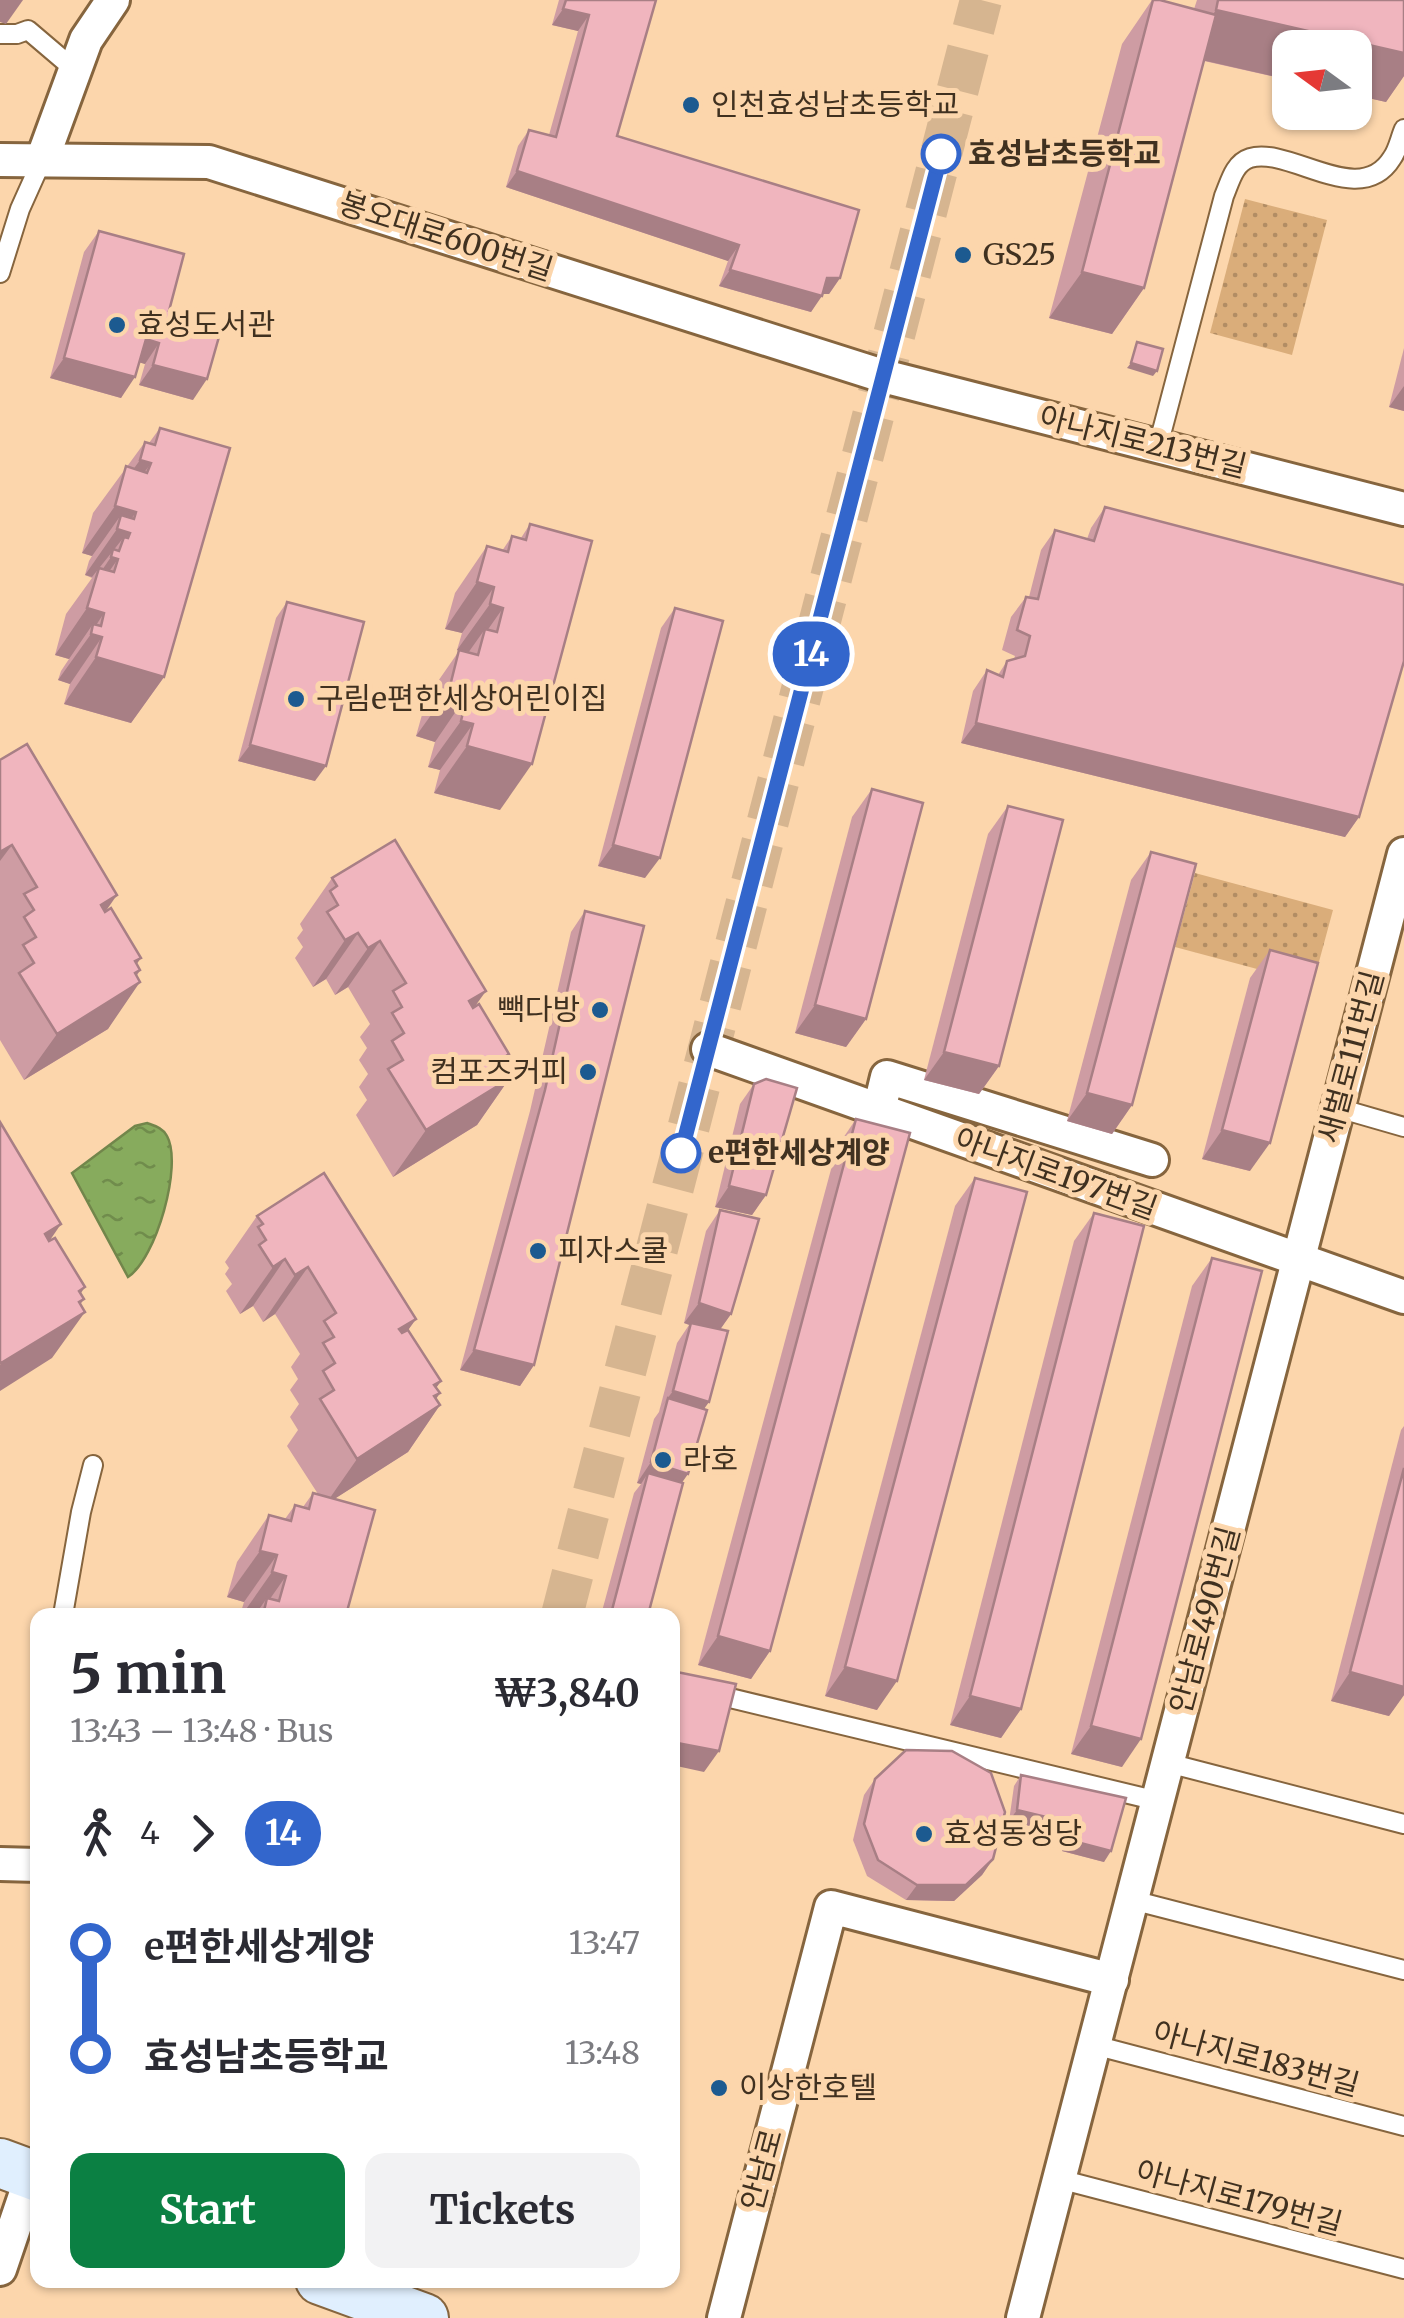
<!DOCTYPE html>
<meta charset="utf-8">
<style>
:root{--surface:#fff;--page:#f2f2f3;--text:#2b2b33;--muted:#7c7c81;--accent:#0b8043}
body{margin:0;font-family:Merriweather,"Noto Sans KR",serif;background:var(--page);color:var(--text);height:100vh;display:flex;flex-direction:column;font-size:38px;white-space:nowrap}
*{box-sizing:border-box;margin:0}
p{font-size:32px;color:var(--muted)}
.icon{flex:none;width:55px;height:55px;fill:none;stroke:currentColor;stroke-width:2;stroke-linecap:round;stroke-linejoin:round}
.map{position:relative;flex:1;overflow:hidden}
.drawer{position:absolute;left:30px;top:1608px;width:650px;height:680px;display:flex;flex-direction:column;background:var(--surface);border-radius:20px;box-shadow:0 2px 8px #0004}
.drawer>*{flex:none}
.badge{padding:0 20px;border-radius:32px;font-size:35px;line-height:65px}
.needle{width:65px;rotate:285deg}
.controls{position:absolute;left:1272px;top:30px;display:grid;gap:20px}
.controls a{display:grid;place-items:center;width:100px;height:100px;border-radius:20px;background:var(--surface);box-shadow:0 2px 8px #0004;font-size:50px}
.map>.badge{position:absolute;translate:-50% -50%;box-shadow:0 0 0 5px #fff}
.legs{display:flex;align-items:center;gap:15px;height:110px;padding:0 40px;font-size:32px}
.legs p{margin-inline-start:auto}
.overview{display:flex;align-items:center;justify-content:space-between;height:170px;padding:0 40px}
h1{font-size:55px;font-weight:700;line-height:75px}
.button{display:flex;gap:20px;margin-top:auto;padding:20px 40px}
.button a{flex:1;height:115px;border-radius:20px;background:var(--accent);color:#fff;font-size:40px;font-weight:700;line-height:115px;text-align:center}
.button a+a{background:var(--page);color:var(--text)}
ul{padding:0 40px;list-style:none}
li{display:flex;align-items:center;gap:35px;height:110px;font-size:38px}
li i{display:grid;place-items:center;width:15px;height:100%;margin:0 12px;background:currentColor}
li i::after{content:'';width:25px;height:25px;margin:-12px;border:8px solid;border-radius:50%;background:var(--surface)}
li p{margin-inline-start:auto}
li:first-child i{background:linear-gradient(#0000 50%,currentColor 0)}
li:last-child i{background:linear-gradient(currentColor 50%,#0000 0)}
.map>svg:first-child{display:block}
.park{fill:url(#park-dots)}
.water{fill:url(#water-ripples);stroke:#72864b;stroke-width:2.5}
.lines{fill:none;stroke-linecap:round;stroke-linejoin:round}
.tertiary-tunnel{stroke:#d6b590;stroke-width:42;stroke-dasharray:42 21;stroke-linecap:butt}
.service-casing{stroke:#86653e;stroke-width:22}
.minor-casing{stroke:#86653e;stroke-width:38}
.secondary-casing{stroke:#86653e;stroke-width:52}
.service{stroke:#fff;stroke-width:18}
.minor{stroke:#fff;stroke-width:32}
.secondary{stroke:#e0effe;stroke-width:48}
.wall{fill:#ce9ca3}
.shaded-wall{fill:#a87f85}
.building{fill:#f0b5be;stroke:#a87f85;stroke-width:2.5}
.line-1-casing{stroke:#fff;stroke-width:22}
.line-1{stroke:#36c;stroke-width:15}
.poi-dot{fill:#1c5a90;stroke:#fcd6ac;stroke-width:4}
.stop-1-dot{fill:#fff;stroke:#36c;stroke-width:5}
.labels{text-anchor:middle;stroke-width:10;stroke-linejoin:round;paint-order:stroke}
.poi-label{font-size:30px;fill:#403120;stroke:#fcd6ac;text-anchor:start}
.stop-label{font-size:30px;font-weight:bold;fill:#403120;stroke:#fcd6ac;text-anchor:start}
.street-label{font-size:30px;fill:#403120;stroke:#fcd6ac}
</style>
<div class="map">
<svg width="1404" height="2318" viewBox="0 0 1404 2318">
<defs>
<pattern id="park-dots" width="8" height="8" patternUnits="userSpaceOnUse" patternTransform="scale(2.5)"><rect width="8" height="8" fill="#daad7a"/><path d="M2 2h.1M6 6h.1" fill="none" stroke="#b28d64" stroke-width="1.8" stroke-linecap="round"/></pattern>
<pattern id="water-ripples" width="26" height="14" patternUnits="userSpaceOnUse" patternTransform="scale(2.5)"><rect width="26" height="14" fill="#87ab5d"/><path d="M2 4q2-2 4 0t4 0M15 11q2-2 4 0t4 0" fill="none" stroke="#708c4c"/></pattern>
</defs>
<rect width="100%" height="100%" fill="#fcd6ac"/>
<g class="park">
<path d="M1245,199L1327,220L1292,355L1210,333Z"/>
<path d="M1195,873L1333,910L1313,984L1175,947Z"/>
</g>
<path class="water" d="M147,1123C155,1126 163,1128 167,1136C183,1165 156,1259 128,1277L72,1173L135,1126Z"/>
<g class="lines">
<path class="tertiary-tunnel" d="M562,1615L981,0"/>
<g class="service-casing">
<g id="service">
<path d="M0,34H17L28,30L75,70"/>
<path d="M0,273L20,209L42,160"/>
<path d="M1158,446L1224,196C1230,182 1234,163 1250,158C1290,146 1360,210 1392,158C1398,150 1400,138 1404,129"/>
<path d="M1338,1108L1404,1127"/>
<path d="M63,1615L81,1512L93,1465"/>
<path d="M672,1684L1158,1801"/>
<path d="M1168,1763L1404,1824"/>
<path d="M1132,1900L1404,1970"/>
<path d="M1094,2045L1404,2126"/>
<path d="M1059,2179L1404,2269"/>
</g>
</g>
<g class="minor-casing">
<g id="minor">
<path d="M0,160L209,162L883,376L1404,509"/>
<path d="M42,160L86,40L113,0"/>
<path d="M708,1049L1404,1297"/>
<path d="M879,1110L887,1077L1152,1160"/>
<path d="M0,1864L38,1865"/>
<path d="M0,2269L32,2175"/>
<path d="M724,2318L831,1907L1112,1980"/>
<path d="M1023,2318L1404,854"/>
</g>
</g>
<g class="secondary-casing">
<g id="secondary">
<path d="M0,2163L38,2177"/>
<path d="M320,2280L424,2318"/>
</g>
</g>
<use href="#service" class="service"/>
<use href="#minor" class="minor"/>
<use href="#secondary" class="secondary"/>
</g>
<g class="wall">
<path d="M559,0H656L617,136L840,278L829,294H822L811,312L719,286L728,261L506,187L518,146L529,130L549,135L578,31L552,25Z"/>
<path d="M1152,0H1161L1194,9L1197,0H1404V76L1386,102L1204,61L1144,288L1112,334L1049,318L1122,44Z"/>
<path d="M99,231L169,311L193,400L139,385L145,364L139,362L121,398L50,378L84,252Z"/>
<path d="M1404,348V411L1389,407Z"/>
<path d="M160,428L164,677L131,723L64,704L70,684L58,680L61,671L69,659L55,655L66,614L92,578L85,575L89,561L92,556L82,553L93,513L145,442L149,443Z"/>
<path d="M1105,507L1359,817L1345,837L961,743L973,691L987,670L998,675L1007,661L1014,659L1015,656L1002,650L1011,617L1026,597H1029L1041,550L1055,530L1087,539L1091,528Z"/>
<path d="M530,524L500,810L434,793L440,770L428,767L435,742L416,736L427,697L459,651L457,650L462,633L445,629L455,593L487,546L502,551L512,536L521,538Z"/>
<path d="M287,602L315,781L238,761L276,618Z"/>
<path d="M675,608L645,878L598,866L661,628Z"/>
<path d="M0,760L106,911L140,970L108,1029L24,1080L0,1040Z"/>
<path d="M872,789L866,1019L846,1047L795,1033L852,817Z"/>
<path d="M1008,806L999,1066L979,1094L924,1080L988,834Z"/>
<path d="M1151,852L1132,1105L1112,1134L1067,1121L1131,880Z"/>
<path d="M332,878L474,1008L509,1054L505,1060V1071L509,1079L477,1125L393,1177L356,1115L367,1100L359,1087L368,1074L359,1060L367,1048L360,1037L370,1024L348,987L335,995L326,979L313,987L295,958L303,947L297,938L303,930L300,924Z"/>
<path d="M585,911L534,1365L520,1386L460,1370L530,1111L571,932Z"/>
<path d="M1270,950L1250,1171L1202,1159L1250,978Z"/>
<path d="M754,1084L766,1195L752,1215L715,1207L740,1104Z"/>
<path d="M856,1119L770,1651L751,1679L698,1665L837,1147Z"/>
<path d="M975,1178L877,1710L825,1696L955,1206Z"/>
<path d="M720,1210L731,1314L720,1329L704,1409L682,1482L648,1615H601L634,1493L641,1484L637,1483L654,1419L659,1412L677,1343L689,1325L684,1323L706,1231Z"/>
<path d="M1094,1213L1021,1709L1001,1738L950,1725L1074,1241Z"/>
<path d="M257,1216L416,1319L408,1330L441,1381L436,1388L440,1393L436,1399L440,1405L408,1452L334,1499L346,1615H240L244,1602L227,1597L237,1562L269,1515L285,1519L295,1505L303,1507L313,1493L318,1494L287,1446L298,1430L290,1417L299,1404L290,1390L298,1379L291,1367L300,1354L275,1314L263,1322L253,1306L240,1314L226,1291L232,1284L225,1274L229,1268L225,1262Z"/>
<path d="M1212,1258L1122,1767L1071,1754L1192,1286Z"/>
<path d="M1404,1426V1695L1389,1716L1331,1701L1401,1430Z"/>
<path d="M1021,1775L1126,1798L1104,1862L1062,1851L1064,1834L1009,1821L1014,1786Z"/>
<path d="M875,1779L993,1859L982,1875L954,1901L906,1900L867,1876L853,1840L864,1795Z"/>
</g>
<g class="shaded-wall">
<path d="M0,0H23L6,24L0,22Z"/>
<path d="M563,9L589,15L578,31L552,25Z"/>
<path d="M1216,10L1404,53V76L1386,102L1355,95V48H1290V80L1184,56Z"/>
<path d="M517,171L739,245L728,261L506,187Z"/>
<path d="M730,270L822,296L811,312L719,286Z"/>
<path d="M1082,272L1144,288L1112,334L1049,318Z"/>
<path d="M827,278H840L829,294H816Z"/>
<path d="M146,339L159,343L145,364L131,360Z"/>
<path d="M64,358L135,377L121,398L50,378Z"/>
<path d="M1131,363L1157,371L1153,376L1127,368Z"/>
<path d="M153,365L207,379L193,400L139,385Z"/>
<path d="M1404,386V411L1389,407Z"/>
<path d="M140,460L151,463L119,508L136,512L123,531L130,533L121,546L124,537L92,577L85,575L117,529L121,515L92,556L82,553L115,506L120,488Z"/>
<path d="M111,557L118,559L90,598L96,579Z"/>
<path d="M477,582L494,587L462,633L445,629Z"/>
<path d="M490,604L503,608L482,638L485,629L468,653L457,650Z"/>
<path d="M87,608L104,613L91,633L93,624L69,659L55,655Z"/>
<path d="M91,634L102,637L70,684L58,680Z"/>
<path d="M96,657L164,677L131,723L64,704Z"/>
<path d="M449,690L467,695L435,742L416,736Z"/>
<path d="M461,721L473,724L440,770L428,767Z"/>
<path d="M976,723L1359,817L1345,837L961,743Z"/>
<path d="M250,745L326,766L315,781L238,761Z"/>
<path d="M467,746L532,764L500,810L434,793Z"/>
<path d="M12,845L0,861V852Z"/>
<path d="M613,845L660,858L645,878L598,866Z"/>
<path d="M117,895L85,941L101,905Z"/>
<path d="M358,933L326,979L313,987L345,940Z"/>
<path d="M380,941L348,987L335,995L368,948Z"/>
<path d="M141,958L111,1000L135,973L140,970L125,992L140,982L108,1029L24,1080L57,1034L135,961Z"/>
<path d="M486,991L453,1037L469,1001Z"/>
<path d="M815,1005L866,1019L846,1047L795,1033Z"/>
<path d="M944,1052L999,1066L979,1094L924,1080Z"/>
<path d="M509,1054L479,1097L503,1069L508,1066L492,1089L509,1079L477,1125L393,1177L426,1130Z"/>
<path d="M1087,1093L1132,1105L1112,1134L1067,1121Z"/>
<path d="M1222,1130L1270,1143L1250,1171L1202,1159Z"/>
<path d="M729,1186L766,1195L752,1215L715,1207Z"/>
<path d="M61,1224L29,1271L45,1234Z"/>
<path d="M285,1259L253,1306L240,1314L273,1267Z"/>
<path d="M308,1267L275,1314L263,1322L295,1275Z"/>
<path d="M85,1287L56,1330L79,1302L84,1299L68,1322L85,1312L52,1358L0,1391V1365L1,1363L79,1291Z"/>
<path d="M699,1303L731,1314L717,1334L684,1323Z"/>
<path d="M416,1319L383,1365L399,1329Z"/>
<path d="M474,1350L534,1365L520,1386L460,1370Z"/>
<path d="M441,1381L410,1424L434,1396L440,1393L424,1416L440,1405L408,1452L325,1505L357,1459L434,1385Z"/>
<path d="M673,1391L709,1402L694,1423L668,1398L658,1411Z"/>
<path d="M651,1462L688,1474L674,1494L648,1473L641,1484L637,1483Z"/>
<path d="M260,1551L277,1555L244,1602L227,1597Z"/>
<path d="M272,1572L286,1576L265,1606L267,1598L255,1615H242Z"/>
<path d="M612,1610L643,1615H608Z"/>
<path d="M718,1636L770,1651L751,1679L698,1665Z"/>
<path d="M845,1667L897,1681L877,1710L825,1696Z"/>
<path d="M1350,1672L1404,1687V1695L1389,1716L1331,1701Z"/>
<path d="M970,1696L1021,1709L1001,1738L950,1725Z"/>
<path d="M1091,1726L1141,1739L1122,1767L1071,1754Z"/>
<path d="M672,1742L719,1751L704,1772L672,1765Z"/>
<path d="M1017,1810L1071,1823L1064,1834L1009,1821Z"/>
<path d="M1069,1840L1111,1851L1104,1862L1062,1851Z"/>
<path d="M993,1859L982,1875L954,1901L906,1900L917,1885Z"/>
</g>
<g class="building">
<path d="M566,0H656L617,136L859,210L840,278H827L822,296L730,270L739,245L517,171L529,130L556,137L589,15L563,9Z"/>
<path d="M1153,0H1160L1216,15L1144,288L1082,272Z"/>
<path d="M1218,0H1404V53L1216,10Z"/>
<path d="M99,231L184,254L169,311L222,326L207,379L153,365L159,343L146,339L135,377L64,358Z"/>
<path d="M1137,342L1163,349L1157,371L1131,363Z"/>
<path d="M160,428L230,448L164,677L96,657L102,637L91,634L93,624L101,626L104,613L87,608L99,568L114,572L118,559L111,557L113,549L119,551L124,537L128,538L130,533L117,529L121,515L134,519L136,512L115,506L126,466L147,473L151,463L140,460L145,442L155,445Z"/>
<path d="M1105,507L1404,585V661L1359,817L976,723L987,670L1003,677L1007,661L1025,656L1030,636L1017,630L1026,597L1038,599L1055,530L1094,541Z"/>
<path d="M530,524L592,541L532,764L467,746L473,724L461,721L467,695L449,690L459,650L478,655L485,629L497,632L503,608L490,604L494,587L477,582L487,546L508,552L512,536L526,540Z"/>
<path d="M287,602L364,622L326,766L250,745Z"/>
<path d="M675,608L723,621L660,858L613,845Z"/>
<path d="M27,744L117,895L101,905L105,912L111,908L141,958L135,961L140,970L135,973L140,982L57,1034L19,973L34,963L23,945L36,937L24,917L34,910L24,894L37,887L12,845L0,852V760Z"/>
<path d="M872,789L923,803L866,1019L815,1005Z"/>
<path d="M1008,806L1063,820L999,1066L944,1052Z"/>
<path d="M395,840L486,991L469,1001L473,1008L479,1004L509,1054L503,1058L508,1066L503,1069L509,1079L426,1130L388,1069L403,1060L392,1041L404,1033L392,1013L402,1007L393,991L406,983L380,941L368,948L358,933L345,940L327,912L338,905L330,891L337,886L332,878Z"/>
<path d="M1151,852L1196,864L1132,1105L1087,1093Z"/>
<path d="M585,911L644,926L534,1365L474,1350L545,1090Z"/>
<path d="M1270,950L1318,963L1270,1143L1222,1130Z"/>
<path d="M766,1079L797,1088L766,1195L729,1186L754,1084Z"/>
<path d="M856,1119L910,1133L770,1651L718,1636Z"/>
<path d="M0,1122L61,1224L45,1234L49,1241L55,1238L85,1287L79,1291L84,1299L79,1302L85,1312L1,1363L0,1361Z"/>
<path d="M324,1173L416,1319L399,1329L402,1333L408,1330L441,1381L434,1385L440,1393L434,1396L440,1405L357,1459L320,1399L334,1390L323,1371L335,1363L323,1343L334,1337L324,1321L336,1313L308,1267L295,1275L285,1259L273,1267L259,1245L266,1240L258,1227L263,1224L257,1216Z"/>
<path d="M975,1178L1027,1192L897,1681L845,1667Z"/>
<path d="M720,1210L759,1219L731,1314L699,1303Z"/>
<path d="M1094,1213L1144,1226L1021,1709L970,1696Z"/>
<path d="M1212,1258L1262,1271L1141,1739L1091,1726Z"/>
<path d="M691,1323L728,1331L709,1402L673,1391Z"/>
<path d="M668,1398L707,1410L688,1474L651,1462Z"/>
<path d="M1404,1468V1687L1350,1672Z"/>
<path d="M648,1473L683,1483L648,1615H643L612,1610Z"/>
<path d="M313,1493L375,1510L346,1615H263L267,1598L279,1601L286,1576L272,1572L277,1555L260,1551L269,1515L291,1521L295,1505L309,1509Z"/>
<path d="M672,1671L736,1684L719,1751L672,1742Z"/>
<path d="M906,1750L952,1751L991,1773L1005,1812L993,1859L966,1885H917L878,1860L864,1824L875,1779Z"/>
<path d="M1021,1775L1126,1798L1111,1851L1069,1840L1071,1823L1017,1810Z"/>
</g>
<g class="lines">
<g class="line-1-casing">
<path id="line-1" d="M681,1153L941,154"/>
</g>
<use href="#line-1" class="line-1"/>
</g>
<g class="poi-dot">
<circle cx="691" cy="105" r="10"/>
<circle cx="963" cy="255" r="10"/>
<circle cx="117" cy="325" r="10"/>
<circle cx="296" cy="699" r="10"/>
<circle cx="600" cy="1010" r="10"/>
<circle cx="588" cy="1072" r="10"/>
<circle cx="538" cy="1251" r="10"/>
<circle cx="663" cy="1460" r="10"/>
<circle cx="924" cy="1834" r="10"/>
<circle cx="719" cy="2088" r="10"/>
</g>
<g class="stop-1-dot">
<circle cx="941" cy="154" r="18"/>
<circle cx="681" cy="1153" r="18"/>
</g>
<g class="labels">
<g class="poi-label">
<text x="711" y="115">인천효성남초등학교</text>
<text x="983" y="265">GS25</text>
<text x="137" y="335">효성도서관</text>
<text x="316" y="709">구림e편한세상어린이집</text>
<text x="580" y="1020" text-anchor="end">빽다방</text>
<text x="568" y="1082" text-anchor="end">컴포즈커피</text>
<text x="558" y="1261">피자스쿨</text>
<text x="683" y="1470">라호</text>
<text x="944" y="1844">효성동성당</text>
<text x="739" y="2098">이상한호텔</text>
</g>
<g class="stop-label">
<text x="968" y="164">효성남초등학교</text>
<text x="708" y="1163">e편한세상계양</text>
</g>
<g class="street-label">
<text transform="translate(446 237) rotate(18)" y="10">봉오대로600번길</text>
<text transform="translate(1143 442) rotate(14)" y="10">아나지로213번길</text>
<text transform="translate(1351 1057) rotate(-75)" y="10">새벌로111번길</text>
<text transform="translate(1056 1174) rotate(20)" y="10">아나지로197번길</text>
<text transform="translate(1205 1620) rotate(-75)" y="10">안남로490번길</text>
<text transform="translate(1256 2059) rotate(15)" y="10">아나지로183번길</text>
<text transform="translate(762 2170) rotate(-75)" y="10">안남로</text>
<text transform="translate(1239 2198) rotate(15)" y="10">아나지로179번길</text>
</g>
</g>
</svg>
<div class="controls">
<a><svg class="needle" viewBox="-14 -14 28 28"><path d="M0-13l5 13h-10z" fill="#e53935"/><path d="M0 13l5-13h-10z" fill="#7c7c81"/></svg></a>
</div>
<b class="badge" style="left:811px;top:654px;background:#36c;color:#fff">14</b>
<section class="drawer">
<div class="overview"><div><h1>5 min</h1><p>13:43 – 13:48 · Bus</p></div><b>₩3,840</b></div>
<div class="legs"><svg class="icon" aria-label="walk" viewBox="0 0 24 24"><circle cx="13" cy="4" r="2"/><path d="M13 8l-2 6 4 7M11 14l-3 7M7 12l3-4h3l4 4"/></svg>4<svg class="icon" aria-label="forward" viewBox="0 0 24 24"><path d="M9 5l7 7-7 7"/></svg><b class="badge" style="background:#36c;color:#fff">14</b></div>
<ul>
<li><i style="color:#36c"></i><b>e편한세상계양</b><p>13:47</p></li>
<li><i style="color:#36c"></i><b>효성남초등학교</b><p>13:48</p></li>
</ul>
<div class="button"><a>Start</a><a>Tickets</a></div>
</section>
</div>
